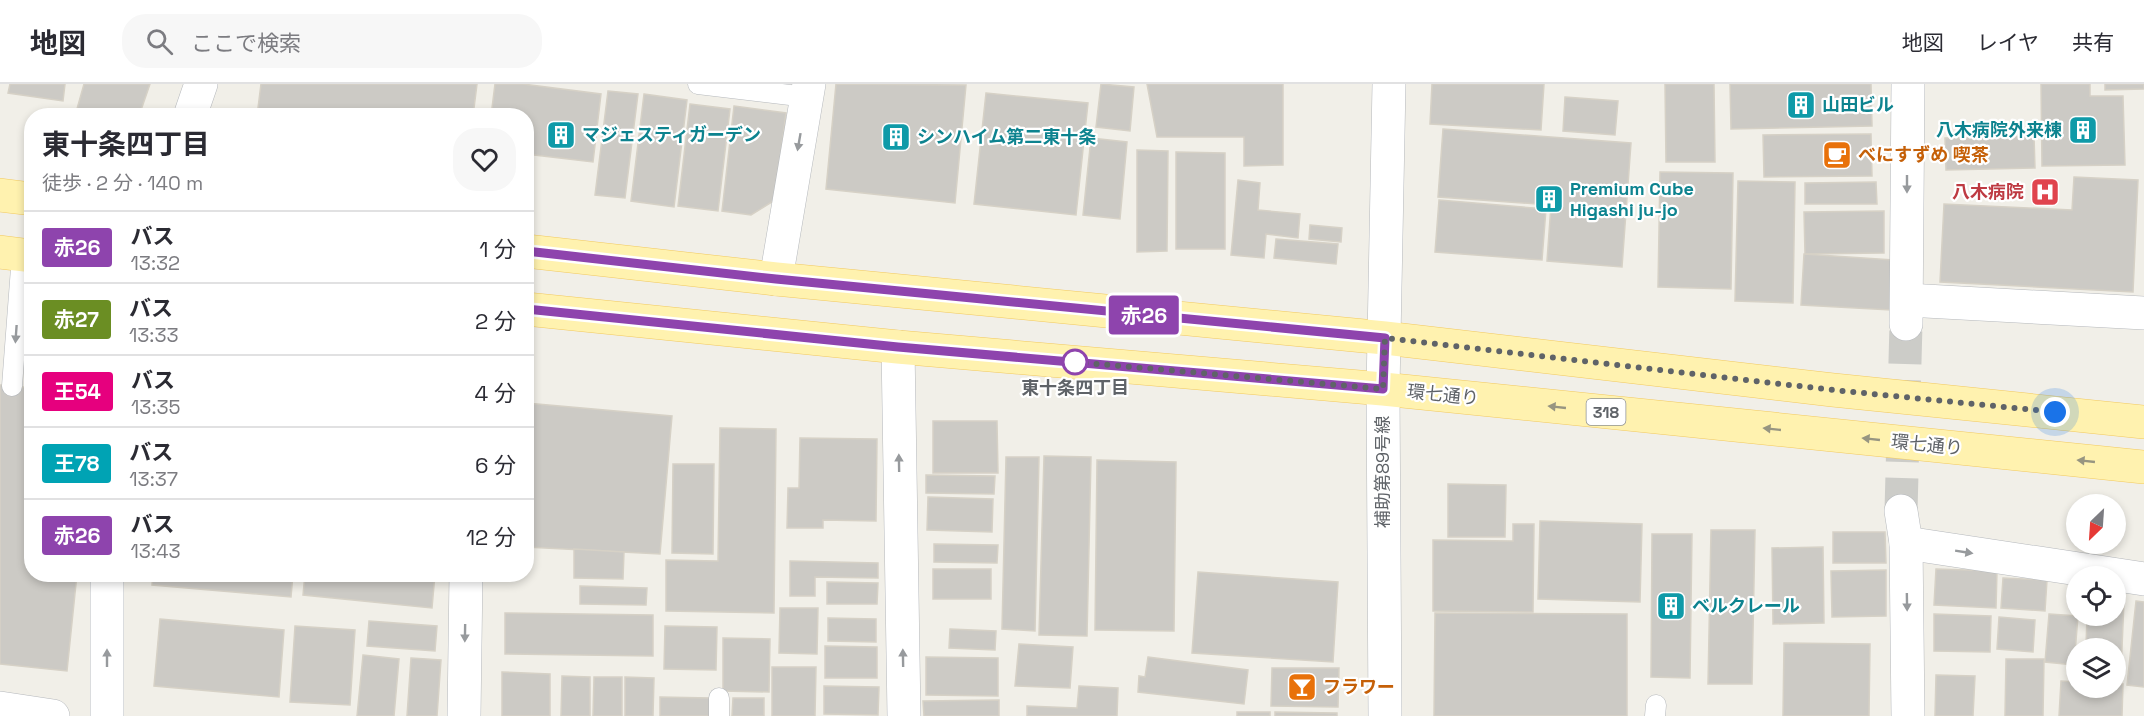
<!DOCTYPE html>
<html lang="ja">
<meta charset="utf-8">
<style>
:root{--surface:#fff;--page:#f7f7f7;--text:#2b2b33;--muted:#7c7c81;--line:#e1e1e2}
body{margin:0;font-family:"Space Grotesk","Noto Sans JP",sans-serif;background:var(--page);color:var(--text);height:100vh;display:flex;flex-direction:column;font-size:22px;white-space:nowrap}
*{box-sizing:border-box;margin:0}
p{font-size:20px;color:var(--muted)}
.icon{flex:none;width:33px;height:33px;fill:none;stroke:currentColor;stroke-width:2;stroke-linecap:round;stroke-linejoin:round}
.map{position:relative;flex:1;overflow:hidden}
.details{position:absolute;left:24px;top:24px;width:510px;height:474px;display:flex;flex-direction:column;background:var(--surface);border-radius:24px;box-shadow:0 3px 9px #0003}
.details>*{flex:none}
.badge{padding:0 12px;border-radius:4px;font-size:21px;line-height:39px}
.needle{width:39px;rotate:205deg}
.fabs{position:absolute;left:2066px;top:410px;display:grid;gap:12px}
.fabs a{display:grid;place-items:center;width:60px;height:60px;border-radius:50%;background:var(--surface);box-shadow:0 3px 9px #0003;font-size:30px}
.you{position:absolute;width:30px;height:30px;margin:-15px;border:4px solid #fff;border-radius:50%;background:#1a73e8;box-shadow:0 0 0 9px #1a73e833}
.map>.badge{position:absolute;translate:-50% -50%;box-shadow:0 0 0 3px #fff}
.round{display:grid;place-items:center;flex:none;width:63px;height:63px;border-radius:24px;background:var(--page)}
.headline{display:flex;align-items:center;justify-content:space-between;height:102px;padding:0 18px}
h1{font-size:28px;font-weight:700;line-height:45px}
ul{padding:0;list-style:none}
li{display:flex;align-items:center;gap:18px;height:72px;padding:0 18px;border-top:2px solid var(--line)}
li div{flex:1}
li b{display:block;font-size:22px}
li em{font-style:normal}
li .badge{min-width:66px;font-weight:700;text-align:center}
header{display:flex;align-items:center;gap:36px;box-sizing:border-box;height:84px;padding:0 30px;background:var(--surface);border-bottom:2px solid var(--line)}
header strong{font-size:28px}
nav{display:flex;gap:33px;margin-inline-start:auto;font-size:21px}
.search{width:420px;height:54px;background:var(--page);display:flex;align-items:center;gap:15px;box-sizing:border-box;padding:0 21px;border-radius:24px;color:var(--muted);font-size:22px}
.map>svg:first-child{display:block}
.building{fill:#cccac5;stroke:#d6d1c6;stroke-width:1.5}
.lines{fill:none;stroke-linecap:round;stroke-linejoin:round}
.minor-tunnel{stroke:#ccccc8;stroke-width:33;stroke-dasharray:33 16;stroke-linecap:butt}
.service-casing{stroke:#b5b8bc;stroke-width:21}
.minor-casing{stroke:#b5b8bc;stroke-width:34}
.tertiary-casing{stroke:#b5b8bc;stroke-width:34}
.primary-casing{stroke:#f2c960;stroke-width:34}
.service{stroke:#fff;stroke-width:20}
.minor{stroke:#fff;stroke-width:33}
.tertiary{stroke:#fff;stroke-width:33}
.primary{stroke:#fff2af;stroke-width:33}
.oneway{fill:#979a9d}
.oneway2{fill:#979581}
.line-casing{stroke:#fff;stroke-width:14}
.line{stroke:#8e44ad;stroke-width:9}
.walk{stroke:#5f6368;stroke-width:6;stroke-dasharray:0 10.8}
.stop-dot{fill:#fff;stroke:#8e44ad;stroke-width:3}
.labels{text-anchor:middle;stroke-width:4.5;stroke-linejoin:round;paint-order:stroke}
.shield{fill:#fff;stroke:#8f9295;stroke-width:1.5}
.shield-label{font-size:16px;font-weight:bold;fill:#5f6368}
.culture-label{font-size:18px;font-weight:bold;fill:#0d838f;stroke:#fff;text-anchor:start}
.food-label{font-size:18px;font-weight:bold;fill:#c56008;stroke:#fff;text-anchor:start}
.health-label{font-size:18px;font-weight:bold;fill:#be3a42;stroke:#fff;text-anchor:end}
.stop-label{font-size:18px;font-weight:bold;fill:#5f6368;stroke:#fff}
.street-label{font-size:18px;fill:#5f6368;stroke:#fff}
</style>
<header>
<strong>地図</strong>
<div class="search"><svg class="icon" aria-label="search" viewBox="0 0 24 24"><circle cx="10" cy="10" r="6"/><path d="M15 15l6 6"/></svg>ここで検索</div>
<nav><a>地図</a><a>レイヤ</a><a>共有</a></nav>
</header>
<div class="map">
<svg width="2144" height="632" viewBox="0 0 2144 632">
<rect width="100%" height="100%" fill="#f1efe8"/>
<g class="building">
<path d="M10,0H65L63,17L8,9Z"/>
<path d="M84,0H150L139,32H75Z"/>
<path d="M261,0H477L473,32H257Z"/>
<path d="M495,0H523L601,10L593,78L526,70V32H491Z"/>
<path d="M836,0L966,1L955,119L826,105Z"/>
<path d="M1101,0L1134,3L1130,47L1096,43Z"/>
<path d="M1147,0H1283V81L1244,82V53H1157Z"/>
<path d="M1432,0H1544L1541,46L1430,40Z"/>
<path d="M1665,0H1714L1715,78H1666Z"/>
<path d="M1730,0H1871L1872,42L1731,45Z"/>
<path d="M2041,0H2090V12H2123L2125,81L2042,82Z"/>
<path d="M2105,0H2144V5L2105,6Z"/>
<path d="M608,7L638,10L625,114L595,111Z"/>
<path d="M986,9L1088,19L1076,131L974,120Z"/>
<path d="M644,10L687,16L674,123L631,117Z"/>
<path d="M1565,13L1618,17L1615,51L1563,47Z"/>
<path d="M690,20L730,25L718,127L678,122Z"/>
<path d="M734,22L786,29L775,116L751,131L722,127Z"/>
<path d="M1443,45L1631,59L1622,183L1547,177L1551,121L1438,113Z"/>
<path d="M1871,50L1872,92L1764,93L1763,51Z"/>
<path d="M2034,52L2035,84L1946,86L1945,54Z"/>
<path d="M1091,54L1127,58L1120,135L1083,131Z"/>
<path d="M1137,66L1168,67L1167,167L1137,168Z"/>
<path d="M1176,68L1225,69V165H1176Z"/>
<path d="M1660,88L1733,89L1731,205L1658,203Z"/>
<path d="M2074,93L2138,96L2133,208L1940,198L1944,120L2072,126Z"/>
<path d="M1238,96L1260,99L1258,126L1300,130L1298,154L1266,150L1264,174L1231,171Z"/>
<path d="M1738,97L1795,98L1793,219L1735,217Z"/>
<path d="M1876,98L1877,120H1805V99Z"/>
<path d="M1439,116L1546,125L1542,176L1435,168Z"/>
<path d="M1884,127V169L1805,170L1804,128Z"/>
<path d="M1310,141L1342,144L1341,158L1309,155Z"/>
<path d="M1276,155L1338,160L1336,180L1274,174Z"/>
<path d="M1804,170L1893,176L1891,226L1801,221Z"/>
<path d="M0,301L32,304V490H77L67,587L0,580Z"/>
<path d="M526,319L672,332L660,470L526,463Z"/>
<path d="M933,337H997L998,389H933Z"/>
<path d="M720,344L776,345L774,529L666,527V476L718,477Z"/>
<path d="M800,354L877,355L876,437L823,436V444H787L788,404H799Z"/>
<path d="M1044,372L1091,373L1087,552L1039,551Z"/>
<path d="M1006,373H1039L1035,547L1002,545Z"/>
<path d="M1097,376L1176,378L1174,547L1095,546Z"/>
<path d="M673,380H714L713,470L672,469Z"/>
<path d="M926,391L995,392L994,410L926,409Z"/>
<path d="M1448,400L1506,401L1505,453H1448Z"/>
<path d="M928,413L993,415L992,448L927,446Z"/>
<path d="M1540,437L1642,440L1640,518L1538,515Z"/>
<path d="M1513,440H1534L1533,528L1433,527V456L1513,457Z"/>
<path d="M1711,446H1755L1752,600H1708Z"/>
<path d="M1833,448H1885L1886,479H1833Z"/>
<path d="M1652,450H1692L1690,594L1651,593Z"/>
<path d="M934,460L998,461L997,479L934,478Z"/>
<path d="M1823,463L1824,539L1773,540L1772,464Z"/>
<path d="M574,465L624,468L623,495L574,494Z"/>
<path d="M790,477L878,479V494L815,493V512H790Z"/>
<rect x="933" y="485" width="58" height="30"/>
<path d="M1936,485L1997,487L1996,524L1934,521Z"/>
<path d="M1886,486V532L1832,533L1831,487Z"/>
<path d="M1198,488L1338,498L1333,578L1192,569Z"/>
<path d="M153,490H293L291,513L152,501Z"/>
<path d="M305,490H435L432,524L303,511Z"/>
<path d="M2003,494L2047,496L2045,527L2001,524Z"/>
<path d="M827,498L878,499L877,520H827Z"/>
<path d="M580,502L647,504L646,521L580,520Z"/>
<path d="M2115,517H2124L2121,587L2115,586V564H2086L2087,531H2115Z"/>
<path d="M2136,517L2144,518V603L2127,601Z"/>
<path d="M780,524H818L817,570L779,569Z"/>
<path d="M505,529L653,531V572L505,570Z"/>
<path d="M1435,529L1627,530V632H1434Z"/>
<path d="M1934,530L1991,532L1990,568L1934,567Z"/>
<path d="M2049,530L2078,532L2074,581L2045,578Z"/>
<path d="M1999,533L2035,536L2033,568L1997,565Z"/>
<path d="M828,534L876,535V558L828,557Z"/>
<path d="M160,535L284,546L279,613L154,602Z"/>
<path d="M369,537L437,542L435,567L367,562Z"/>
<path d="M295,542L355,546L350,621L290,618Z"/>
<path d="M665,542L717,543L716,586L664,585Z"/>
<path d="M950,545L996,547L995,566L949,564Z"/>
<path d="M723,554L770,555L769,608L723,607Z"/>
<path d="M1784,559L1870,560L1869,632H1783Z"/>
<path d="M1019,560L1073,563L1070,604L1015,602Z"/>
<path d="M825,562L877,563V594H825Z"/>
<path d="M363,571L399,575L394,632H357Z"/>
<path d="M926,573L998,574V612L926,611Z"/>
<path d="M1148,573L1248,586L1244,620L1138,608L1139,592L1145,593Z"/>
<path d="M411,574L441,576L437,632H407Z"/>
<path d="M2006,575H2044L2043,632H2005Z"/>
<path d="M772,583H816L815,632H772Z"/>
<path d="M1272,584H1339L1338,623L1271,622Z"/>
<path d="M502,588L550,590V632H502Z"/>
<path d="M1936,591L1975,592L1973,632H1935Z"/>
<path d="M562,592L590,593V632H561Z"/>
<path d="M594,593H622V632H593Z"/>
<path d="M625,593L654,594L653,632H625Z"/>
<path d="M2061,597L2076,598V603H2115V600H2123L2122,632H2059Z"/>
<path d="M824,602L879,603L878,631L824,630Z"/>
<path d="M1079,602L1118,604L1117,632H1027V622L1077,624Z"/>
<path d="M660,613L711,614V632H660Z"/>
<path d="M733,614H764V632H732Z"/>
<path d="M999,616V632H924L923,617Z"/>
<rect x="1237" y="628" width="33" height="4"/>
<path d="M1275,628L1337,629V632H1275Z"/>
</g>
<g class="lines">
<path class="minor-tunnel" d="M1901,427L1906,240"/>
<g class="service-casing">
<g id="service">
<path d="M698,0L807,13"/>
<path d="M12,302L22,171"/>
<path d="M719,632V614"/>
<path d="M1655,632L1656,621"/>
</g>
</g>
<g class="minor-casing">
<g id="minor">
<path d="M776,195L809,0"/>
<path d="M1907,216L2144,229"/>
<path d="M1906,240L1908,0"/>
<path d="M898,263L904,632"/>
<path d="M1901,427L1906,459L1908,632"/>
<path d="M1906,459L2144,495"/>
<path d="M0,624L53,632"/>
<path d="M107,632V490"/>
<path d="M464,632L466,490"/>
</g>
</g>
<g class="tertiary-casing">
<g id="tertiary">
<path d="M190,32L201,0"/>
<path d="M1385,632L1383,305L1389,0"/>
</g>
</g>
<g class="primary-casing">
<g id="primary">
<path d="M0,111L32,115"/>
<path d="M526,167L776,195L1385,254L1833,306L2144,338"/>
<path d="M0,168L32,172"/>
<path d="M526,225L898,263L1383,305L2144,383"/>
</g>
</g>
<use href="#service" class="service"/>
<use href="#minor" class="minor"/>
<use href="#tertiary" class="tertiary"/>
<use href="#primary" class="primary"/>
</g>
<defs><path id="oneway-solid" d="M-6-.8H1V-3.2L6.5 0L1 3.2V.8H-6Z" transform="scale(1.5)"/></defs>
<g class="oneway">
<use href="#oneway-solid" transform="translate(799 58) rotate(100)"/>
<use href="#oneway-solid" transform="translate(1907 100) rotate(90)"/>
<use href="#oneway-solid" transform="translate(16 250) rotate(94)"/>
<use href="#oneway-solid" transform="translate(899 379) rotate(-91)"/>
<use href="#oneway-solid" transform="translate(1964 468) rotate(9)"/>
<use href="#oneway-solid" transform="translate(1907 518) rotate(89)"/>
<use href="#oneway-solid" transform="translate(465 549) rotate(91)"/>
<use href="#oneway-solid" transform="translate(107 574) rotate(-90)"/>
<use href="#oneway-solid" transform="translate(903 574) rotate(-91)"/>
</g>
<g class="oneway2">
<use href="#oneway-solid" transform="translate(1557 323) rotate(-174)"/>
<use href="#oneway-solid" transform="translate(1772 345) rotate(-174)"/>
<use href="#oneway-solid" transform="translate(1871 355) rotate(-174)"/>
<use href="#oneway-solid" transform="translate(2086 377) rotate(-174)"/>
</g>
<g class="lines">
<g class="line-casing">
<path id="line" d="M526,167L776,195L1385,254L1383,305L898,263L526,225"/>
</g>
<use href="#line" class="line"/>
<path class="walk" d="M1075,278L1383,305L1385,254L1833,306L2055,328"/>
</g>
<defs>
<g id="building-square" transform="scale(1.5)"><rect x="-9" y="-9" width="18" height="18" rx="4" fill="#0f9aa8" stroke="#fff"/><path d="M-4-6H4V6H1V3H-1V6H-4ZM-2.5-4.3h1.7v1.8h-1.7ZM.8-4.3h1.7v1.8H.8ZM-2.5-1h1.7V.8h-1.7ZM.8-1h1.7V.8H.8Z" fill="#fff"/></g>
<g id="cafe-square" transform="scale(1.5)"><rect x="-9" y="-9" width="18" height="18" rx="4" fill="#e8710a" stroke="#fff"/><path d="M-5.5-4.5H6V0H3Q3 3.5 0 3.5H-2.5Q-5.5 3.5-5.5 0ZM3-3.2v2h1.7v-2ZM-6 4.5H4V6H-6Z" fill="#fff"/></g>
<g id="hospital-square" transform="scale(1.5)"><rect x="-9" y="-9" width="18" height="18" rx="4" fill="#e0444e" stroke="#fff"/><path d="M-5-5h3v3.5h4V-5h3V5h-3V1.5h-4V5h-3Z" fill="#fff"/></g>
<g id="bar-square" transform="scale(1.5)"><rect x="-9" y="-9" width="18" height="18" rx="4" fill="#e8710a" stroke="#fff"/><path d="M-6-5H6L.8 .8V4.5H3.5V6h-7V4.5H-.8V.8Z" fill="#fff"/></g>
</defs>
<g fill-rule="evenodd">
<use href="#building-square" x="1801" y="21"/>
<use href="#building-square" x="2083" y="46"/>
<use href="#building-square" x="561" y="51"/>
<use href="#building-square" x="896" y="53"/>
<use href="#cafe-square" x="1837" y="71"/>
<use href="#hospital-square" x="2045" y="108"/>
<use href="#building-square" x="1549" y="115"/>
<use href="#building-square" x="1671" y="522"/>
<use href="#bar-square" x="1302" y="603"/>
</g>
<circle class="stop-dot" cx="1075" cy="278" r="12"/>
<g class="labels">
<rect class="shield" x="1586.5" y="315" width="39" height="26" rx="4.5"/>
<g class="shield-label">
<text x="1606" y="334">318</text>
</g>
<g class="culture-label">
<text x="1822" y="27">山田ビル</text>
<text x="2062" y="52" text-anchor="end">八木病院外来棟</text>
<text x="582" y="57">マジェスティガーデン</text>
<text x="917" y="59">シンハイム第二東十条</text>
<text x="1570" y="111">Premium Cube<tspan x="1570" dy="21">Higashi ju-jo</tspan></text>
<text x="1692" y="528">ベルクレール</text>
</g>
<g class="food-label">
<text x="1858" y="77">べにすずめ 喫茶</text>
<text x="1323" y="609">フラワー</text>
</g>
<g class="health-label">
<text x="2024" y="114">八木病院</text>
</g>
<g class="stop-label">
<text x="1075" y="310">東十条四丁目</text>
</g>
<g class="street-label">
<text transform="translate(1443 311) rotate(6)" y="6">環七通り</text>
<text transform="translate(1927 361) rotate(6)" y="6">環七通り</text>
<text transform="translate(1383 388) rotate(-90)" y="6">補助第89号線</text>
</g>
</g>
</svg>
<div class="fabs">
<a><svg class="needle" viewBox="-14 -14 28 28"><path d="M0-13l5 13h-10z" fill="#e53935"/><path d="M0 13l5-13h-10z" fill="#7c7c81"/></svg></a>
<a><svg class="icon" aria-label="locate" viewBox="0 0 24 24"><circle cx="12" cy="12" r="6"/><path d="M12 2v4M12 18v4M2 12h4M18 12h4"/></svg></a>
<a><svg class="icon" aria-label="layers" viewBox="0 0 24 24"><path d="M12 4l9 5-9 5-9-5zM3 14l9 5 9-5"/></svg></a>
</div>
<div class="you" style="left:2055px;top:328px"></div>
<b class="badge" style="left:1144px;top:231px;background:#8e44ad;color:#fff">赤26</b>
<section class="details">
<div class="headline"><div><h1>東十条四丁目</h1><p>徒歩 · 2 分 · 140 m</p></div><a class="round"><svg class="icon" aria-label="heart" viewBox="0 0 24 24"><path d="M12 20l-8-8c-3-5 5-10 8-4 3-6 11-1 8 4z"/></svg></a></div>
<ul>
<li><span class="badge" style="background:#8e44ad;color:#fff">赤26</span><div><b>バス</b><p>13:32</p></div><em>1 分</em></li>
<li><span class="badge" style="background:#6b8e23;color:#fff">赤27</span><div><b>バス</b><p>13:33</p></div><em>2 分</em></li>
<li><span class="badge" style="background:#e6007e;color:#fff">王54</span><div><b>バス</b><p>13:35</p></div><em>4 分</em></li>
<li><span class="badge" style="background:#00a3b4;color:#fff">王78</span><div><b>バス</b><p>13:37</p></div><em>6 分</em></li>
<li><span class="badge" style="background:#8e44ad;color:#fff">赤26</span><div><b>バス</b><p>13:43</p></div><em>12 分</em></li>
</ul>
</section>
</div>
